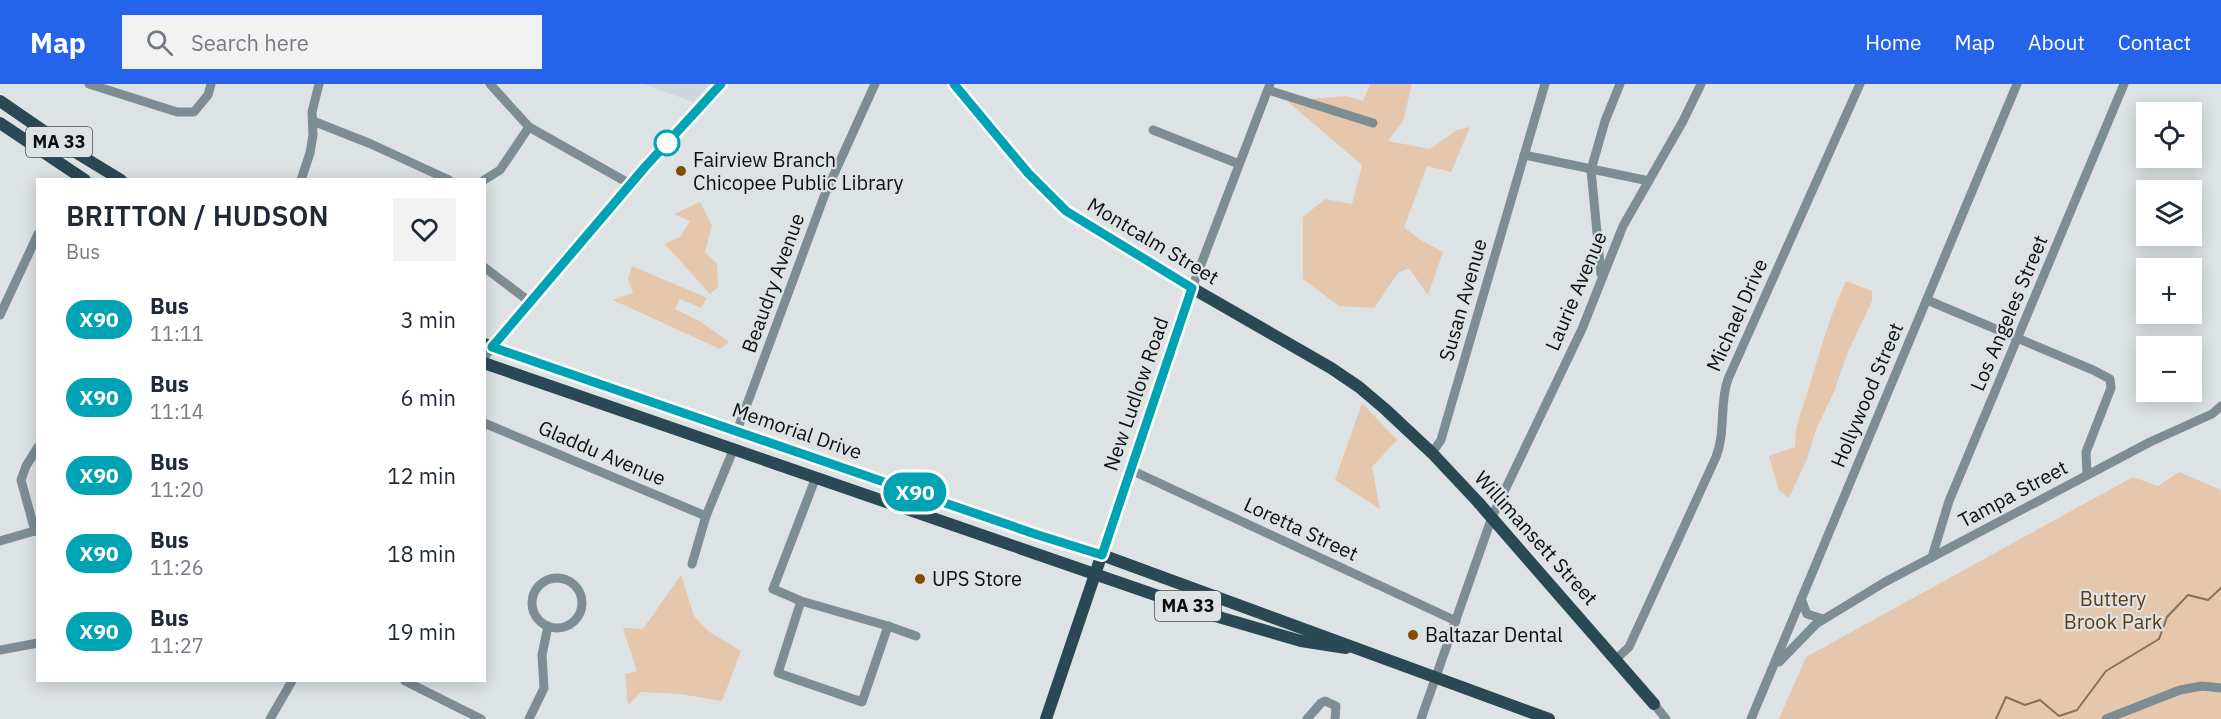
<!DOCTYPE html>
<meta charset="utf-8">
<style>
:root{--surface:#fff;--page:#f2f2f3;--text:#1f2937;--muted:#747a83;--accent:#2563eb}
body{margin:0;font-family:"IBM Plex Sans",sans-serif;background:var(--page);color:var(--text);height:100vh;display:flex;flex-direction:column;font-size:22px;white-space:nowrap}
*{box-sizing:border-box;margin:0}
p{font-size:20px;color:var(--muted)}
.icon{flex:none;width:33px;height:33px;fill:none;stroke:currentColor;stroke-width:2;stroke-linecap:round;stroke-linejoin:round}
.map{position:relative;flex:1;overflow:hidden}
.side{position:absolute;left:36px;top:94px;width:450px;height:504px;display:flex;flex-direction:column;background:var(--surface);border-radius:0px;box-shadow:0 3px 15px #0003}
.side>*{flex:none}
.badge{padding:0 12px;border-radius:20px;font-size:21px;line-height:39px}
.tools{position:absolute;left:2136px;top:18px;display:grid;gap:12px}
.tools a{display:grid;place-items:center;width:66px;height:66px;border-radius:0px;background:var(--surface);box-shadow:0 3px 15px #0003;font-size:30px}
.map>.badge{position:absolute;translate:-50% -50%;box-shadow:0 0 0 3px #fff}
.round{display:grid;place-items:center;flex:none;width:63px;height:63px;border-radius:0px;background:var(--page)}
.head{display:flex;align-items:center;justify-content:space-between;height:102px;padding:0 30px}
h1{font-size:28px;font-weight:600;line-height:45px}
ul{padding:0;list-style:none}
li{display:flex;align-items:center;gap:18px;height:78px;padding:0 30px}
li div{flex:1}
li b{display:block;font-size:22px}
li em{font-style:normal}
li .badge{min-width:66px;font-weight:700;text-align:center}
header{display:flex;align-items:center;gap:36px;box-sizing:border-box;height:84px;padding:0 30px;background:var(--accent);color:#fff}
header strong{font-size:28px}
nav{display:flex;gap:33px;margin-inline-start:auto;font-size:21px}
.search{width:420px;height:54px;background:var(--page);display:flex;align-items:center;gap:15px;box-sizing:border-box;padding:0 21px;border-radius:0px;color:var(--muted);font-size:22px}
.map>svg:first-child{display:block}
.built{fill:#ccd8de}
.green{fill:#e5c7ad}
.lines{fill:none;stroke-linecap:round;stroke-linejoin:round}
.stream{stroke:#84705e;stroke-width:2}
.minor{stroke:#7d8d94;stroke-width:9}
.major{stroke:#2b4855;stroke-width:12}
.line-casing{stroke:#fff;stroke-width:14}
.line{stroke:#00a3b4;stroke-width:9}
.stop-dot{fill:#fff;stroke:#00a3b4;stroke-width:3}
.poi-dot{fill:#864c01;stroke:#dde2e4;stroke-width:2}
.labels{text-anchor:middle;stroke-width:4.5;stroke-linejoin:round;paint-order:stroke}
.shield{fill:#dde2e4;stroke:#4b4d4e;stroke-width:1.5}
.shield-label{font-size:18px;font-weight:bold;fill:#0c0d0e}
.poi-label{font-size:20px;fill:#0c0d0e;stroke:#dde2e4;text-anchor:start}
.street-label{font-size:20px;fill:#0c0d0e;stroke:#dde2e4}
.park-label{font-size:20px;fill:#633b10;stroke:#dde2e4}
</style>
<header>
<strong>Map</strong>
<div class="search"><svg class="icon" aria-label="search" viewBox="0 0 24 24"><circle cx="10" cy="10" r="6"/><path d="M15 15l6 6"/></svg>Search here</div>
<nav><a>Home</a><a>Map</a><a>About</a><a>Contact</a></nav>
</header>
<div class="map">
<svg width="2221" height="635" viewBox="0 0 2221 635">
<rect width="100%" height="100%" fill="#dde2e4"/>
<path class="built" d="M644,0H710L693,18Z"/>
<g class="green">
<path d="M1370,0H1412L1403,37L1388,57L1430,65L1457,46L1470,43L1451,88L1427,82L1404,143L1419,155L1443,168L1428,211L1409,184L1398,189L1374,224L1339,222L1303,195V133L1325,115L1352,120L1362,81L1287,17L1346,12L1363,17Z"/>
<path d="M700,118L712,142L705,168L717,180L718,203L710,210L665,160L680,153L690,137L674,130Z"/>
<path d="M632,182L707,214L701,224L680,215L675,225L701,238L729,258L720,265L613,216L633,209L628,195Z"/>
<path d="M1846,197L1872,207V217L1847,270L1834,308L1817,343L1806,377L1789,414L1779,407L1769,372L1795,363C1795,341 1800,331 1807,310C1819,271 1829,233 1846,197Z"/>
<path d="M1362,319L1397,356L1372,383L1380,425L1335,396Z"/>
<path d="M2179,388L2221,406V635H1779L1806,573L2133,393L2158,402Z"/>
<path d="M681,491L694,532L708,547L741,567L722,617L680,610L641,608L628,621L625,590L637,587L623,544L643,545Z"/>
</g>
<g class="lines">
<path class="stream" d="M1996,635L2006,613L2025,621L2040,616L2059,632L2077,626L2106,587L2159,555L2167,533L2188,511L2208,516L2221,504"/>
<g class="minor">
<path d="M89,0L177,28H194L208,11L211,0"/>
<path d="M490,0L529,43L630,100"/>
<path d="M1268,6L1373,39"/>
<path d="M313,37L371,60L449,96"/>
<path d="M1153,46L1239,80"/>
<path d="M1524,71L1649,97"/>
<path d="M301,96L310,69L313,51L312,28L319,0"/>
<path d="M484,96L500,86L529,43"/>
<path d="M484,183L530,218"/>
<path d="M1601,190L1591,86L1605,37L1620,0"/>
<path d="M1192,204L1270,0"/>
<path d="M1927,216L2093,286L2110,295L2111,304L2086,368L2087,391"/>
<path d="M0,231L38,150"/>
<path d="M484,273L645,83L721,0"/>
<path d="M484,339L706,432"/>
<path d="M737,347L825,110L875,0"/>
<path d="M1432,369L1441,356L1445,342L1545,0"/>
<path d="M1131,386L1456,537"/>
<path d="M35,447L21,396L26,382L38,363"/>
<path d="M0,457L38,446"/>
<path d="M1932,473L1949,417L2124,0"/>
<path d="M692,480L706,432L734,364"/>
<circle cx="557" cy="519" r="25"/>
<path d="M1801,515L1807,530L1823,535"/>
<path d="M801,517L778,589L862,618L888,542L801,517L773,505L816,393"/>
<path d="M888,542L916,552"/>
<path d="M0,566L38,559"/>
<path d="M1616,575L1629,563L1716,373C1726,348 1719,320 1728,295L1860,0"/>
<path d="M1779,578L1816,540L1885,498L2150,358L2212,330L2221,322"/>
<path d="M405,597L481,635"/>
<path d="M1654,620L1666,635"/>
<path d="M270,635L292,597"/>
<path d="M529,635L544,604L542,571L548,542"/>
<path d="M1307,635L1321,619L1325,617L1336,622L1335,635"/>
<path d="M1421,635L1492,433L1582,245L1623,142L1683,37L1701,0"/>
<path d="M1751,635L2017,0"/>
<path d="M2106,635L2180,606L2202,602L2221,604"/>
</g>
<g class="major">
<path d="M954,0L1028,89L1066,127L1192,204L1331,284L1359,303L1385,325L1432,369L1478,418L1654,620"/>
<path d="M0,17L67,63L121,96"/>
<path d="M0,39L85,96"/>
<path d="M484,260L1038,451L1102,471L1549,635"/>
<path d="M484,279L1222,534L1301,557L1346,564"/>
<path d="M1046,635L1192,204"/>
</g>
</g>
<g class="lines">
<g class="line-casing">
<path id="line" d="M721,0L645,83L492,263L1038,451L1102,471L1192,204L1066,127L1028,89L954,0"/>
</g>
<use href="#line" class="line"/>
</g>
<circle class="stop-dot" cx="667" cy="59" r="12"/>
<g class="poi-dot">
<circle cx="681" cy="87" r="6"/>
<circle cx="920" cy="495" r="6"/>
<circle cx="1413" cy="551" r="6"/>
</g>
<g class="labels">
<g class="shield">
<rect x="26" y="43" width="66" height="30" rx="4.5"/>
<rect x="1155" y="507" width="66" height="30" rx="4.5"/>
</g>
<g class="shield-label">
<text x="59" y="64">MA 33</text>
<text x="1188" y="528">MA 33</text>
</g>
<g class="poi-label">
<text x="693" y="83">Fairview Branch<tspan x="693" dy="23">Chicopee Public Library</tspan></text>
<text x="932" y="502">UPS Store</text>
<text x="1425" y="558">Baltazar Dental</text>
</g>
<g class="street-label">
<text transform="translate(1153 157) rotate(31)" y="7">Montcalm Street</text>
<text transform="translate(773 199) rotate(-70)" y="7">Beaudry Avenue</text>
<text transform="translate(1576 207) rotate(-67)" y="7">Laurie Avenue</text>
<text transform="translate(1463 216) rotate(-74)" y="7">Susan Avenue</text>
<text transform="translate(2009 229) rotate(-67)" y="7">Los Angeles Street</text>
<text transform="translate(1737 231) rotate(-66)" y="7">Michael Drive</text>
<text transform="translate(1136 310) rotate(-71)" y="7">New Ludlow Road</text>
<text transform="translate(1867 311) rotate(-67)" y="7">Hollywood Street</text>
<text transform="translate(797 347) rotate(19)" y="7">Memorial Drive</text>
<text transform="translate(602 369) rotate(23)" y="7">Gladdu Avenue</text>
<text transform="translate(2013 410) rotate(-28)" y="7">Tampa Street</text>
<text transform="translate(1301 445) rotate(25)" y="7">Loretta Street</text>
<text transform="translate(1536 454) rotate(48)" y="7">Willimansett Street</text>
</g>
<g class="park-label">
<text x="2113" y="522">Buttery<tspan x="2113" dy="23">Brook Park</tspan></text>
</g>
</g>
</svg>
<div class="tools">
<a><svg class="icon" aria-label="locate" viewBox="0 0 24 24"><circle cx="12" cy="12" r="6"/><path d="M12 2v4M12 18v4M2 12h4M18 12h4"/></svg></a>
<a><svg class="icon" aria-label="layers" viewBox="0 0 24 24"><path d="M12 4l9 5-9 5-9-5zM3 14l9 5 9-5"/></svg></a>
<a>+</a>
<a>−</a>
</div>
<b class="badge" style="left:915px;top:408px;background:#00a3b4;color:#fff">X90</b>
<section class="side">
<div class="head"><div><h1>BRITTON / HUDSON</h1><p>Bus</p></div><a class="round"><svg class="icon" aria-label="heart" viewBox="0 0 24 24"><path d="M12 20l-8-8c-3-5 5-10 8-4 3-6 11-1 8 4z"/></svg></a></div>
<ul>
<li><span class="badge" style="background:#00a3b4;color:#fff">X90</span><div><b>Bus</b><p>11:11</p></div><em>3 min</em></li>
<li><span class="badge" style="background:#00a3b4;color:#fff">X90</span><div><b>Bus</b><p>11:14</p></div><em>6 min</em></li>
<li><span class="badge" style="background:#00a3b4;color:#fff">X90</span><div><b>Bus</b><p>11:20</p></div><em>12 min</em></li>
<li><span class="badge" style="background:#00a3b4;color:#fff">X90</span><div><b>Bus</b><p>11:26</p></div><em>18 min</em></li>
<li><span class="badge" style="background:#00a3b4;color:#fff">X90</span><div><b>Bus</b><p>11:27</p></div><em>19 min</em></li>
</ul>
</section>
</div>
